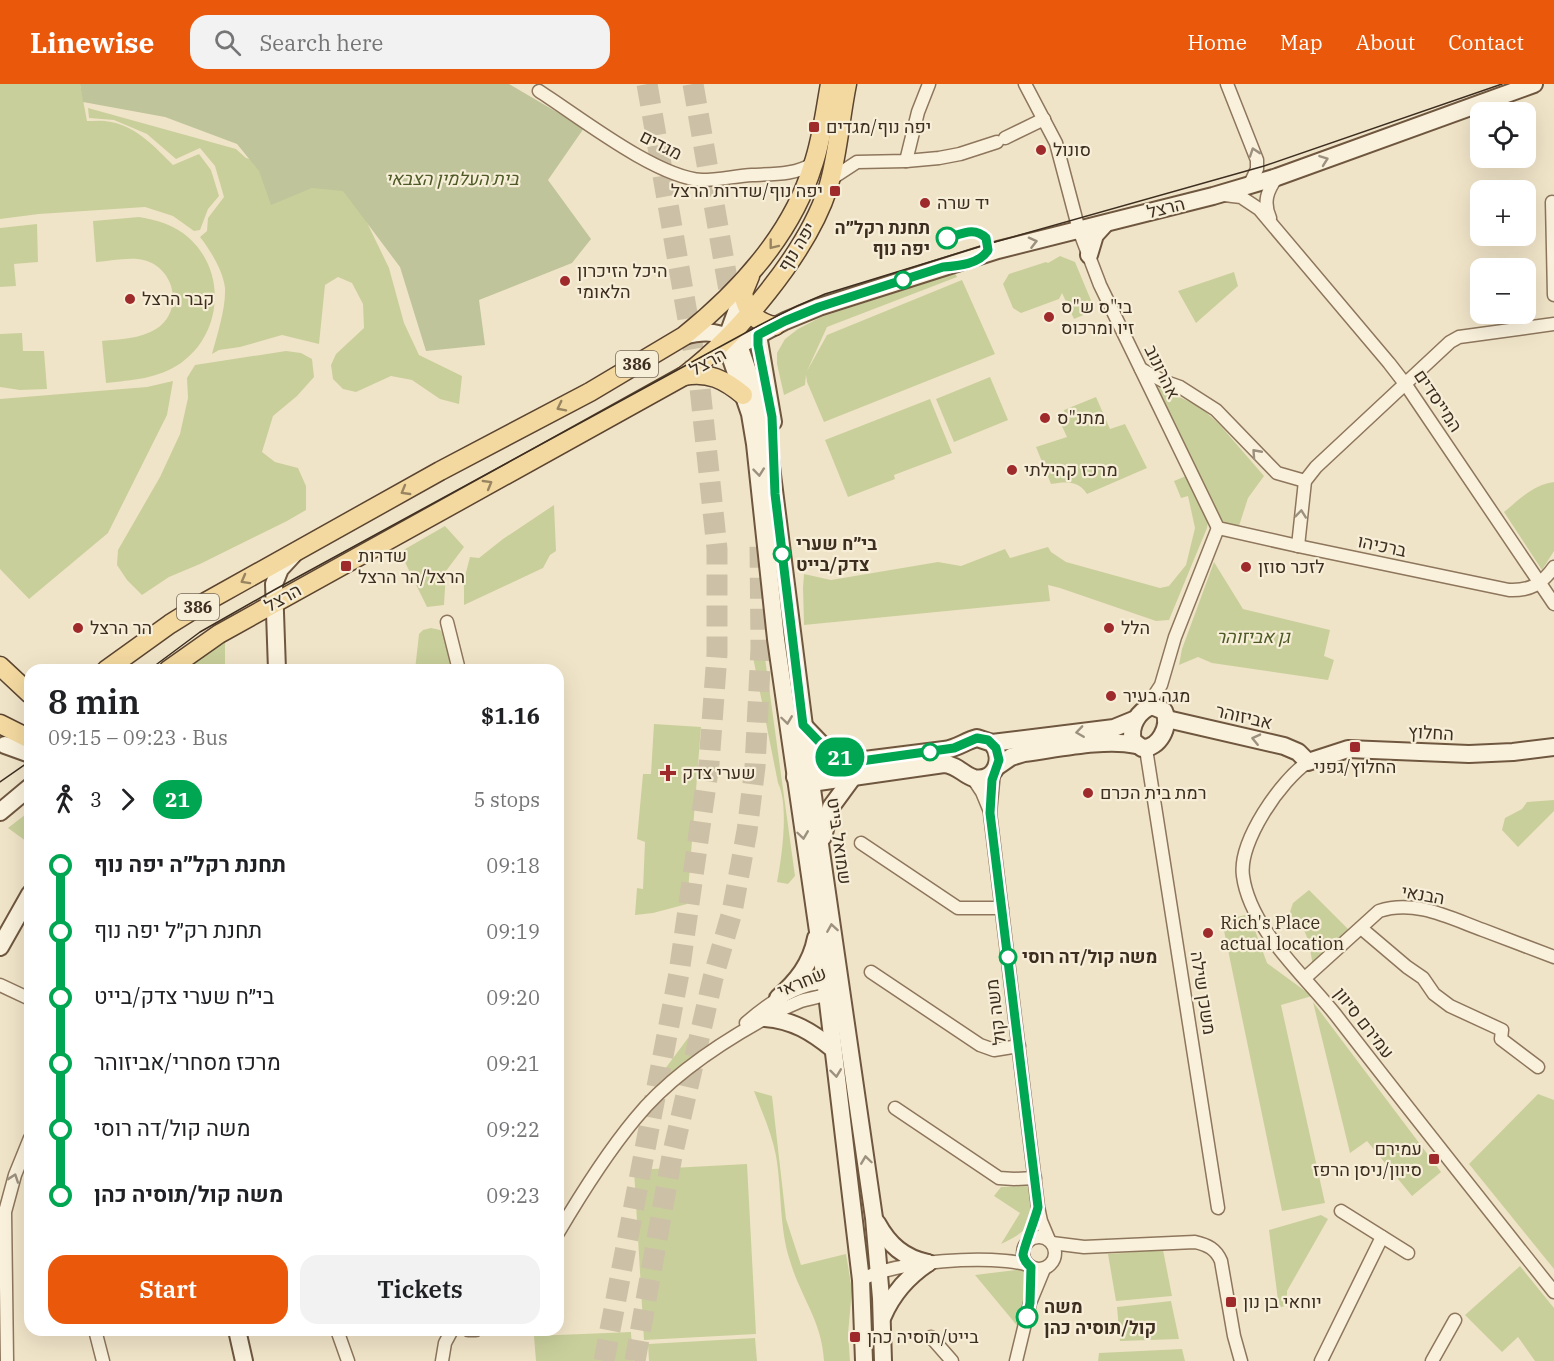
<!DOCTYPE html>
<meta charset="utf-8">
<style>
:root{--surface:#fff;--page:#f2f2f2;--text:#202124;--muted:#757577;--accent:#ea580c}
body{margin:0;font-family:"IBM Plex Serif",Heebo,serif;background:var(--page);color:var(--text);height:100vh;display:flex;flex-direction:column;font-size:22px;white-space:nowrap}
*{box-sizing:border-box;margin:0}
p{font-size:20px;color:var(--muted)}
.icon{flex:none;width:33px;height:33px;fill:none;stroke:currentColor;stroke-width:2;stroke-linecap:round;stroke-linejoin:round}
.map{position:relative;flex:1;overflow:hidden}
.sheet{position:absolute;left:24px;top:580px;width:540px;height:672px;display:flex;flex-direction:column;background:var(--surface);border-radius:18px;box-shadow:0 6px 24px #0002}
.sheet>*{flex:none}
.badge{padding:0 12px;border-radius:20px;font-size:21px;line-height:39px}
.tools{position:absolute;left:1470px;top:18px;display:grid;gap:12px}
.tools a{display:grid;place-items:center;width:66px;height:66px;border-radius:12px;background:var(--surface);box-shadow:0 6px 24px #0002;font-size:30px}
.map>.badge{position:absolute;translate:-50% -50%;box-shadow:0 0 0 3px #fff}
.legs{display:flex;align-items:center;gap:9px;height:66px;padding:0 24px;font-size:20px}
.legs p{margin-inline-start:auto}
.head{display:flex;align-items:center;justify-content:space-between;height:102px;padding:0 24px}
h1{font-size:33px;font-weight:600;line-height:45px}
.button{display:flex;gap:12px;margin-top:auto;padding:12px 24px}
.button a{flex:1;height:69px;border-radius:18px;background:var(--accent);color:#fff;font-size:24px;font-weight:600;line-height:69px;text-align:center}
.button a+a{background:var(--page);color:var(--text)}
ul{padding:0 24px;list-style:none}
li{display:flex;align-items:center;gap:21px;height:66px;font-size:22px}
li i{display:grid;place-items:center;width:9px;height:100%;margin:0 8px;background:currentColor}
li i::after{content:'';width:15px;height:15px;margin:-8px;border:4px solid;border-radius:50%;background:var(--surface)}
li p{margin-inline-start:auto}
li:first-child i{background:linear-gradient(#0000 50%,currentColor 0)}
li:last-child i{background:linear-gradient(currentColor 50%,#0000 0)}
header{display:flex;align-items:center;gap:36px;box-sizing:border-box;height:84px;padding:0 30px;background:var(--accent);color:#fff}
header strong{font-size:28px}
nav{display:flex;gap:33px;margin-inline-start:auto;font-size:21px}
.search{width:420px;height:54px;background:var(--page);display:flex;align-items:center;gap:15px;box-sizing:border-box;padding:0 21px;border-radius:18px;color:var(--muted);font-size:22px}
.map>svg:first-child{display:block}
.green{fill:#c9cf9b}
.cemetery{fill:#bfc49a}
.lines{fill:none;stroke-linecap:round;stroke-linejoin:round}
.highway-tunnel{stroke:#ccc0a6;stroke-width:21;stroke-dasharray:21 10;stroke-linecap:butt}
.street-casing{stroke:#8d765c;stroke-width:15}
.secondary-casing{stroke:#6f573f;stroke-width:20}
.primary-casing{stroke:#5b4430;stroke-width:21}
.street{stroke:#faf1dc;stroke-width:12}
.secondary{stroke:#faf1dc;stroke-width:16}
.primary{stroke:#f3d9a0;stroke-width:18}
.tram{stroke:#3d2e20;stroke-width:1.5}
.oneway{stroke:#9c907e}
.oneway2{stroke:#988460}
.line-1-casing{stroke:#fff;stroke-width:14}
.line-1{stroke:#00a651;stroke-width:9}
.poi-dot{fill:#9e2a2b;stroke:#f7eed8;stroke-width:2}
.stop-1-dot{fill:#fff;stroke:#00a651;stroke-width:3}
.labels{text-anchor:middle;stroke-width:4.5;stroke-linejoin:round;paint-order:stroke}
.shield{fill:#f7eed8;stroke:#756857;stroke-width:1.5}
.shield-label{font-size:16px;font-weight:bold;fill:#3d2e20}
.poi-label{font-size:18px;fill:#3d2e20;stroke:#f7eed8;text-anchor:start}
.street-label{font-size:18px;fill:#3d2e20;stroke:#f7eed8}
.park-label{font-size:18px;font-style:italic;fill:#4d5a26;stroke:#f7eed8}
.stop-label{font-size:18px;font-weight:bold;fill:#3d2e20;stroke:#f7eed8;text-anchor:start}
</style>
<header>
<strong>Linewise</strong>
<div class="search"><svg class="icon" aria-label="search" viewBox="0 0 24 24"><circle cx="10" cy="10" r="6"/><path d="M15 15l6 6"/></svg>Search here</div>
<nav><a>Home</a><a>Map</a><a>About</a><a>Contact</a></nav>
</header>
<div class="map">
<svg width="1554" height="1277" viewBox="0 0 1554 1277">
<rect width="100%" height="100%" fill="#f0e4c8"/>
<g class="green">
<path d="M0,0H80L87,37C94,37 103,36 111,38C137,43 155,63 173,81L199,70L211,86L219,112L208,125L200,146L194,147L173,132L145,123L39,130L0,135Z"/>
<path d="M88,24L236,65L246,74L294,86L343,101L359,122L389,184L404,239L419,271L462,292L459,320L440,315L412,296L391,292L356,308L343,305L333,295L331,281L336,270L364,244L363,220L352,199L338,193L325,201L319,260L282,251L240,263L219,266L212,270C217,251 226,224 225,204C223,187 211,167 200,153L207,147L208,134L224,113L215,82L200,64L176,75L147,50L114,36L89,34Z"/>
<path d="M139,133C157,136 175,141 189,154C227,188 222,250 181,279C158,295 132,296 106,299L102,257C120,255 140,255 156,245C183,228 176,187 147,177C132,172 112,177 96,178L93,137Z"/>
<path d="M37,140L38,178L14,180L16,202L0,203V144Z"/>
<path d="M1060,172L1075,178L1095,226L1074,235L1062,209L1059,215L1021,229L1013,224L1003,200L1009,190L1046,178L1048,179Z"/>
<path d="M1234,188L1238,202L1196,239L1178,207Z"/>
<path d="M955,189L957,193L827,243L807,287L827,251L962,196L995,270L824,338L807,298L806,291L805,301L784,311L777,280V269L785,255L798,245L821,233Z"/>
<path d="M22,249L23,267H44L47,305L20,306L0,303V250Z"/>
<path d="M286,267L301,269L312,275L314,293L297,312L273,332L262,368L275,378L298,384L306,402V426L287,437L200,480L169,493L142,511L127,496L117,481L118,466L160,393L180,350L188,314L187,294L195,281Z"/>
<path d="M990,293L1008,336L954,358L936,315Z"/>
<path d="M173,297L167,331L108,449L29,515L0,485V315L147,303Z"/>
<path d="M1155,302L1199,322L1219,340L1264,392L1248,414L1239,442L1227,440L1218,433Z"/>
<path d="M1096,313L1110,345L1125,340L1147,384L1087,410C1078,396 1065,398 1051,400L1036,363L1067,353L1060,338L1066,334L1064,326Z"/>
<path d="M930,315L952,369L894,391L895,395L848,413L825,356Z"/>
<path d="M1186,392L1206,431L1208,437L1207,444L1169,536L1156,537L1060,504L1048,501L1050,517L804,541L803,504L804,490L831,496L938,478L961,482L1005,465L1010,474L1048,463L1051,468L1066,478L1160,504L1169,502L1186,481L1195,444L1188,412L1181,414L1174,397Z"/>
<path d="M1554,398V467L1542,486L1504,428C1519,416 1534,400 1554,398Z"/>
<path d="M554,421L556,467L550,471L543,484L464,521V496L470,473L479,474L503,455Z"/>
<path d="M445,442L464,463L446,487L444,521L427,523L400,468Z"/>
<path d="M1214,478L1243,525L1330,546L1324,572L1334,576L1328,596L1212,579L1198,573L1179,581L1182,565Z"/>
<path d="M431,544L440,546L444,550L451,586H415L419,550L423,546Z"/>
<path d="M225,556V586H180Z"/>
<path d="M756,567L765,574L795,792L788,800L777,798C782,773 789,721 778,699L752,568Z"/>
<path d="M654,640L701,643L687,820L653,829L635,831L637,804L643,805L645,758L637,755L643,690H651Z"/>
<path d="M1554,716V727L1518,763L1502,746L1505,734L1522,725L1527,718Z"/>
<path d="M30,727V760L8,744Z"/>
<path d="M1309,806L1349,846L1313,881C1309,860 1308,842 1289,831L1293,819Z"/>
<path d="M1249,830L1267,879L1312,912L1281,921L1325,1119L1282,1127L1222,837Z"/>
<path d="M1313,918L1441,1088L1412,1112L1367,1057L1350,1069Z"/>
<path d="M688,954L703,966L675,990L656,997Z"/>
<path d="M754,1007L772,1012L786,1135L801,1181L846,1170L852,1206L848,1250L850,1277H824C822,1237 801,1214 790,1177C779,1143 782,1107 776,1072C772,1050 762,1028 754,1007Z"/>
<path d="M1538,1010L1554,1016V1185L1469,1080Z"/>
<path d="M747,1080L756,1250L644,1256L634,1086Z"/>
<path d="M1029,1102C1034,1136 1034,1145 1001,1160L1020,1129L994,1112L1001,1103Z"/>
<path d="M1321,1131L1328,1135L1287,1207V1221L1279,1224L1269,1146Z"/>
<path d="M1163,1166L1172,1212L1116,1217L1108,1170Z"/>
<path d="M1520,1182L1554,1224V1277H1535L1518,1253L1502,1268L1465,1231Z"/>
<path d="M1024,1185L1023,1216L1019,1244L975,1191Z"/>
<path d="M1171,1217L1179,1255L1120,1257L1117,1223Z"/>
<path d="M631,1248L633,1277H536L534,1252Z"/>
<path d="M755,1254L757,1277H649L648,1260Z"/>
<path d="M1182,1265L1185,1277H1098L1099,1269Z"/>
</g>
<path class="cemetery" d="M80,0H509L584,44L548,96L591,155L572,179L479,216L485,261L426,267L400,183L343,107L312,104L271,121L259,87L237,60L165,33L83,18Z"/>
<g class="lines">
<g class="highway-tunnel">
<path d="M693,0L733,229"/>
<path d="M604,1277L679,889L709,680L717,570V465L700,304L647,0"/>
<path d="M635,1277L672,1072L713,894L732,828L747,747L755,683L761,564L760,459"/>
</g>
<g class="street-casing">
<g id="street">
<path d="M1025,0L1056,59L1079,146L1100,201L1218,444"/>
<path d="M1227,0L1257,76V85L1249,102"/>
<path d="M539,7C578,32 657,94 702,96C718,96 736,92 752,91C773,90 796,91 814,79"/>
<path d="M1005,54L1044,35"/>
<path d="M906,77L918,28L929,0"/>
<path d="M831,95L857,78L906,77L939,74L960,70L997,58"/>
<path d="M1224,111L1241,113L1259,125L1389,279L1406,301L1554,520"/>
<path d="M1552,118L1554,211"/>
<path d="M1270,134C1263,118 1267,107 1277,93"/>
<path d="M1141,285L1163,297L1180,303L1216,326L1277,389L1305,397"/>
<path d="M1218,444L1298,462L1509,506C1530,507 1542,500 1554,483"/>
<path d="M1298,462L1305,397L1316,383L1450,258L1459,253L1554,240"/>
<path d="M447,538L459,586"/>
<path d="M1146,624L1161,601L1175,553L1218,444"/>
<path d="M1146,665L1218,1124"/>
<path d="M1308,678C1281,696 1238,758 1243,792C1250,844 1303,890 1335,930C1407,1023 1480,1115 1554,1208"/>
<path d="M994,688L990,729L1038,1123L1041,1137L1049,1156"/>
<path d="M972,693L982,708L989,725"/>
<path d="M861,759L958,824H1002"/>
<path d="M1361,844L1407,883L1423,894L1434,910L1450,922L1502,946L1501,955L1538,983"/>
<path d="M871,888L980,961L994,966L1019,962"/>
<path d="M1305,894L1379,827C1415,815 1450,834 1483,846C1507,855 1530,864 1554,873"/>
<path d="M0,901L30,915"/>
<path d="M746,939C767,921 803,893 833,900"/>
<path d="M895,1024L999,1094L1014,1095L1035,1094"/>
<path d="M1341,1127L1408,1169"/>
<path d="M558,1149C581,1110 606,1070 635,1035C669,993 717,961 764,935C776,928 789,922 801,917C811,914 823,913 832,907"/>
<circle cx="1039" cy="1169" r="16"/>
<path d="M1052,1159L1084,1163L1195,1158C1208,1161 1216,1165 1221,1177L1234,1252L1241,1277"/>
<path d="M861,1196C892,1177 993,1170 1028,1181"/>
<path d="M95,1246L103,1277"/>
<path d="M337,1246L348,1277"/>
<path d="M468,1246H476"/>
<path d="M931,1253L952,1277"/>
<path d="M7,1277L5,1128L15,1091L30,1054"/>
<path d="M442,1277L445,1259L452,1246"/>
<path d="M1016,1277L1030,1219L1044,1185"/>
<path d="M1321,1277L1382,1153"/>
<path d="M1432,1277L1455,1236"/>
</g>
</g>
<g class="secondary-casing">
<g id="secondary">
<path d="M1089,171L1095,151L1105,140"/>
<path d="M743,209L727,253V263L750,330L755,360L776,555L827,910L861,1196L864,1277"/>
<path d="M758,251L773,338"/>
<path d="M684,252C705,246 722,247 739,261L761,325L768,359L812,705L874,1134L881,1214L883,1277"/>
<path d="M732,265L785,237L819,223L998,166L1213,112L1277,93L1534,0"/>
<path d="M277,586L274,500L280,485L293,471"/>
<path d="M1152,622L1164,627C1171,642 1159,665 1142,664L1133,657C1129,642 1138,627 1152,622Z"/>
<path d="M1167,635L1284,662L1298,668L1308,678L1348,665L1469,670L1513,668L1554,663"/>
<path d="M803,641L827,666L853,678"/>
<path d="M977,654L992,659C1004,674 996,698 974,694C963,691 958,681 944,680L811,699L795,693L809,683L944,666C958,664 965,657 977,654Z"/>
<path d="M992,659L1114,644L1136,635"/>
<path d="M5,661L30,670"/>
<path d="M998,682L1011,673L1024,669C1056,665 1105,654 1136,661"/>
<path d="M0,728L30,703"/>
<path d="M823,753L831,723L853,693"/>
<path d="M0,863L30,810"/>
<path d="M778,914C797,897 811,880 816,854"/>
<path d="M765,934C793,936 812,948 833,965"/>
<path d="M877,1139C889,1161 904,1174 928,1179"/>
<path d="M883,1232C893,1209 907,1193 928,1179"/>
<path d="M237,1246L244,1277"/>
</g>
</g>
<g class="primary-casing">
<g id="primary">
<path d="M750,192L743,209C746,227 756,239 775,242"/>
<path d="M684,292C708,287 725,296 743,311"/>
<path d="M0,582L30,610"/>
<path d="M106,586L170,540L202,520L440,387L590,308L684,252C740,207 792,150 813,81C822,55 825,27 830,0"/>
<path d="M168,586L219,550L684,292C738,251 807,169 828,104C838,71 840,34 847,0"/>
<path d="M0,640L30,655"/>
</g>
</g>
<use href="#street" class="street"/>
<use href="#secondary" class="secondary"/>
<use href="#primary" class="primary"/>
<g class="tram">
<path d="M149,586L200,548L274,506L758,242L797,222L825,210L988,160L1264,82L1502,0"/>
<path d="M0,698L30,677"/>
</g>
</g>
<defs><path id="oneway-chevron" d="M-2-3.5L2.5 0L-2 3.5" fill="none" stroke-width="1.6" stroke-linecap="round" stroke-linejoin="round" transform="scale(1.5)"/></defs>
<g class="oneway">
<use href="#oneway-chevron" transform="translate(1254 68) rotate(-109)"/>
<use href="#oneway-chevron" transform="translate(1324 76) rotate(-20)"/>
<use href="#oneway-chevron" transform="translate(1033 158) rotate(-14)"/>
<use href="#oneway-chevron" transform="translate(1256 369) rotate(-132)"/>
<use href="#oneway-chevron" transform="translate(759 388) rotate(84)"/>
<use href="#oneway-chevron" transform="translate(1301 430) rotate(-84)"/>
<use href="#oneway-chevron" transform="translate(787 636) rotate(82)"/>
<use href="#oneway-chevron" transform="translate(1080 648) rotate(172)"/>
<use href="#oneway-chevron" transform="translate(1256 655) rotate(-167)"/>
<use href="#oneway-chevron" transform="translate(803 751) rotate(82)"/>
<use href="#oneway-chevron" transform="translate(832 844) rotate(-99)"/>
<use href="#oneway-chevron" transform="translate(836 989) rotate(83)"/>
<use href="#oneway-chevron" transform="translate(866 1076) rotate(-98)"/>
<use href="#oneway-chevron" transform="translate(14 1094) rotate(-71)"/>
</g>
<g class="oneway2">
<use href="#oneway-chevron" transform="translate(773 161) rotate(128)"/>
<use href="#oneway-chevron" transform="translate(561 323) rotate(153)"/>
<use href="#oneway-chevron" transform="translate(488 400) rotate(-30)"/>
<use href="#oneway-chevron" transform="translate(405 407) rotate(150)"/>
<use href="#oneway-chevron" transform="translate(245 496) rotate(151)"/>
</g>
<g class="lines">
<g class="line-1-casing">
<path id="line-1" d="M947,154C962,150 974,142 986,154L988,166C980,180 958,182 943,183L819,223L785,237L758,251V261L772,333L775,410L803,641L827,666L854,678L954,664L977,654L988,656L996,664L999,676L992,696L990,729L1038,1123C1036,1133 1023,1165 1023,1171C1024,1176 1027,1180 1031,1183L1030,1219L1027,1233"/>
</g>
<use href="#line-1" class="line-1"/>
</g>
<g class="poi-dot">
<rect x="808" y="37" width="12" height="12" rx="3"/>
<circle cx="1041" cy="66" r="6"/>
<rect x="829" y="101" width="12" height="12" rx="3"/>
<circle cx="925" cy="119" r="6"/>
<circle cx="565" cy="197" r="6"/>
<circle cx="130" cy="215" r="6"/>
<circle cx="1049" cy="233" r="6"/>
<circle cx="1045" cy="334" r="6"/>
<circle cx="1012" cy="386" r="6"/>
<rect x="340" y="476" width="12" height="12" rx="3"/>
<circle cx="1246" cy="483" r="6"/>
<circle cx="78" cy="544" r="6"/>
<circle cx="1109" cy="544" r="6"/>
<circle cx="1111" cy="612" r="6"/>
<rect x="1349" y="657" width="12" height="12" rx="3"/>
<path d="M665 680h6v6h6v6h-6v6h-6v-6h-6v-6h6z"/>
<circle cx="1088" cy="709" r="6"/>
<circle cx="1208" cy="849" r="6"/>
<rect x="1428" y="1069" width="12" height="12" rx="3"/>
<rect x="1225" y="1212" width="12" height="12" rx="3"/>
<rect x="849" y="1247" width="12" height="12" rx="3"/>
</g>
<g class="stop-1-dot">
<circle cx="947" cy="154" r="10"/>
<circle cx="903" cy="196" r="8"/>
<circle cx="782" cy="470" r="8"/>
<circle cx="930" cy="668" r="8"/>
<circle cx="1008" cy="873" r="8"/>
<circle cx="1027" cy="1233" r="10"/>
</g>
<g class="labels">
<g class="shield">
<rect x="616" y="267" width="42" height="26" rx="4.5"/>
<rect x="177" y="510" width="42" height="26" rx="4.5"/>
</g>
<g class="shield-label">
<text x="637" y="286">386</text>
<text x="198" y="529">386</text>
</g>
<g class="poi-label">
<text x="826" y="49">יפה נוף/מגדים</text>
<text x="1053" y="72">סונול</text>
<text x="823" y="113" text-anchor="end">יפה נוף/שדרות הרצל</text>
<text x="937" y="125">יד שרה</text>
<text x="577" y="193">היכל הזיכרון<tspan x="577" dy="21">הלאומי</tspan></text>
<text x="142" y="221">קבר הרצל</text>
<text x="1061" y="229">בי"ס ש"ס<tspan x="1061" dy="21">זיו ומרכוס</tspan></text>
<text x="1057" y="340">מתנ"ס</text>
<text x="1024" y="392">מרכז קהילתי</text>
<text x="358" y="478">שדרות<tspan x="358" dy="21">הרצל/הר הרצל</tspan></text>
<text x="1258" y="489">לזכר סוזן</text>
<text x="90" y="550">הר הרצל</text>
<text x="1121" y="550">הלל</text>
<text x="1123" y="618">מגה בעיר</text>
<text x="1355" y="689" text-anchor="middle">החלוץ/גפני</text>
<text x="682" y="695">שערי צדק</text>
<text x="1100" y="715">רמת בית הכרם</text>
<text x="1220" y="845">Rich's Place<tspan x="1220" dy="21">actual location</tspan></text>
<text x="1422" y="1071" text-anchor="end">עמירם<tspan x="1422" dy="21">סיוון/ניסן הרפז</tspan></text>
<text x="1243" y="1224">יוחאי בן נון</text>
<text x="867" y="1259">בייט/תוסיה כהן</text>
</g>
<g class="street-label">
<text transform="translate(661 61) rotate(27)" y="6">מגדים</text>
<text transform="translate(1166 124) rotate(-14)" y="6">הרצל</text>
<text transform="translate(797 163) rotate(-58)" y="6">יפה נוף</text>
<text transform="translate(708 278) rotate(-29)" y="6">הרצל</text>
<text transform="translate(1162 288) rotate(64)" y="6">אהרונוב</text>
<text transform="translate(1438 317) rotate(56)" y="6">המייסדים</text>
<text transform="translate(1382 462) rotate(12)" y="6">ברכיהו</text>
<text transform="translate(283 514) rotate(-29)" y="6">הרצל</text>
<text transform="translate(1244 633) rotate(13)" y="6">אביזוהר</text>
<text transform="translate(1431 649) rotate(3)" y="6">החלוץ</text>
<text transform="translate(839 757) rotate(82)" y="6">שמואל בייט</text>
<text transform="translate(1423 811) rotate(10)" y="6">הבנאי</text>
<text transform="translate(802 898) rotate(-23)" y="6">שחראי</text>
<text transform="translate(1203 909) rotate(81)" y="6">משכן שילה</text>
<text transform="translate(996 928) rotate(-97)" y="6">משה קול</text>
<text transform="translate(1364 939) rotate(52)" y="6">עמירם סיוון</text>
</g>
<g class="park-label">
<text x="452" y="101">בית העלמין הצבאי</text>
<text x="1253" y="559">גן אביזוהר</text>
</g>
<g class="stop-label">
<text x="930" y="150" text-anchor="end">תחנת רקל״ה<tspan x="930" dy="21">יפה נוף</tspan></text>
<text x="796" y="466">בי״ח שערי<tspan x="796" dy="21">צדק/בייט</tspan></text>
<text x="1022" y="879">משה קול/דה רוסי</text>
<text x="1044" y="1229">משה<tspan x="1044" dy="21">קול/תוסיה כהן</tspan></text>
</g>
</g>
</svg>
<div class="tools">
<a><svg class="icon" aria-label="locate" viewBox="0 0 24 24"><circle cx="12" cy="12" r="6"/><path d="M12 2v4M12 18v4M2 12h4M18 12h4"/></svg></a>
<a>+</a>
<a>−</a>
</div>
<b class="badge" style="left:840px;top:673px;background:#00a651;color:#fff">21</b>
<section class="sheet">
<div class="head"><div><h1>8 min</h1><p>09:15 – 09:23 · Bus</p></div><b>$1.16</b></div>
<div class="legs"><svg class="icon" aria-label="walk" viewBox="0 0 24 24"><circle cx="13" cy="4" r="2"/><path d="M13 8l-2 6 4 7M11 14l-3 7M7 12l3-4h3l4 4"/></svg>3<svg class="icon" aria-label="forward" viewBox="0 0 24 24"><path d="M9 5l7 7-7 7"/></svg><b class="badge" style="background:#00a651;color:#fff">21</b><p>5 stops</p></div>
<ul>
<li><i style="color:#00a651"></i><b>תחנת רקל״ה יפה נוף</b><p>09:18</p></li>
<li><i style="color:#00a651"></i><span>תחנת רק״ל יפה נוף</span><p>09:19</p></li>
<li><i style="color:#00a651"></i><span>בי״ח שערי צדק/בייט</span><p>09:20</p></li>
<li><i style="color:#00a651"></i><span>מרכז מסחרי/אביזוהר</span><p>09:21</p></li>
<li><i style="color:#00a651"></i><span>משה קול/דה רוסי</span><p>09:22</p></li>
<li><i style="color:#00a651"></i><b>משה קול/תוסיה כהן</b><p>09:23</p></li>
</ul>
<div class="button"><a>Start</a><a>Tickets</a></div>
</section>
</div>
